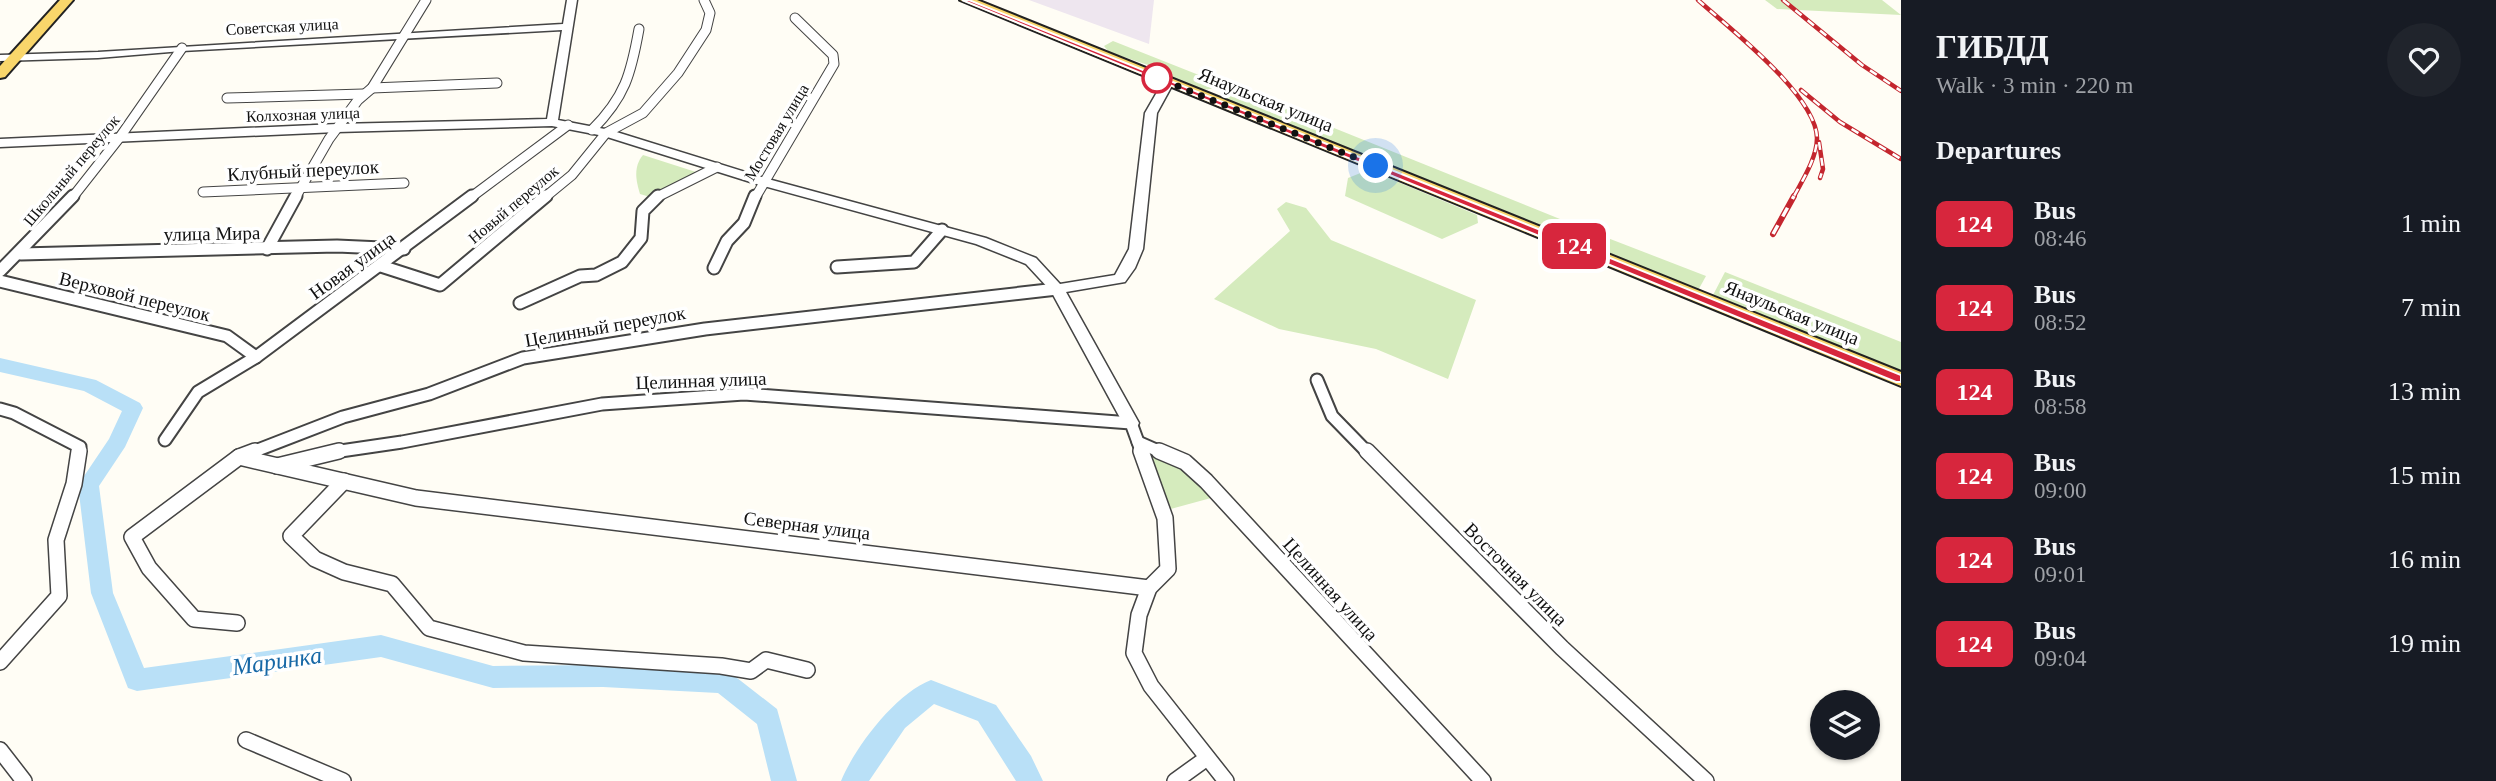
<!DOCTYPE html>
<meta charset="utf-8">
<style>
:root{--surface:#171b24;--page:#20242c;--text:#f1f3f6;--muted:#9ea1a6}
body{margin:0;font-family:"Times New Roman",serif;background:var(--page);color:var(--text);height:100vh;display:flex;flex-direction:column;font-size:26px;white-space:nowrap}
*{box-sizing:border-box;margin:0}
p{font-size:23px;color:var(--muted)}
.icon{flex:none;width:38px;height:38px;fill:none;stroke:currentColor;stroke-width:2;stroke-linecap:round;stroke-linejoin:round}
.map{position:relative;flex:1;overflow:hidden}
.sheet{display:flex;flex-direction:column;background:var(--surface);width:595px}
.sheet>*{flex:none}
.badge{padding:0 14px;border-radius:10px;font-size:24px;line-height:46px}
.fabs{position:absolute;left:1810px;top:690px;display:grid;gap:14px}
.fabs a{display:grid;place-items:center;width:70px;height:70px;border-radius:50%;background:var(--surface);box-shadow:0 2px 5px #0004;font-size:35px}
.you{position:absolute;width:35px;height:35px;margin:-18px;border:5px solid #fff;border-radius:50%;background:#1a73e8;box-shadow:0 0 0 10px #1a73e833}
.map>.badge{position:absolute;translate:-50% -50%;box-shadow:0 0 0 4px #fff}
h2{padding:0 35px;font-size:26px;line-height:63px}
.round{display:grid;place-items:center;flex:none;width:74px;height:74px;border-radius:37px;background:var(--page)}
.summary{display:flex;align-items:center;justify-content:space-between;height:119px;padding:0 35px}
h1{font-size:33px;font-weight:700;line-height:52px}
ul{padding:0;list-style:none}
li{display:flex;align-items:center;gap:21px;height:84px;padding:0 35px}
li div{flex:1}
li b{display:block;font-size:26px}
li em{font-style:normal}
li .badge{min-width:77px;font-weight:700;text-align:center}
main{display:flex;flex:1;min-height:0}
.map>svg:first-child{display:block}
.industrial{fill:#eee6ef}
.green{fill:#d5ebbd}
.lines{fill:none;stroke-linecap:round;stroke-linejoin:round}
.river{fill:#b9e0f7;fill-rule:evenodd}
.minor-far2-casing{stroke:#444;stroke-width:11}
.minor-far1-casing{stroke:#444;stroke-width:15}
.minor-casing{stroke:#444;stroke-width:18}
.tertiary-casing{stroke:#444;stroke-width:3}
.primary-casing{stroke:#222;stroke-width:4}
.minor-far2{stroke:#fff;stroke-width:9}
.minor-far1{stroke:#fff;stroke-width:11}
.minor{stroke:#fff;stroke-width:15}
.tertiary{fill:#fff;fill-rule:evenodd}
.primary{fill:#f9d66b;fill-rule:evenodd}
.rail-far1-casing{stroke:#c4262e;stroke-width:4.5}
.rail-casing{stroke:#c4262e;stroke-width:6}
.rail-far1{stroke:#fff;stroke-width:2.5;stroke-dasharray:8;stroke-linecap:butt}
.rail{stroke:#fff;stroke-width:3.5;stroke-dasharray:10;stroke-linecap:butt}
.line{fill:#d7263d;stroke:#fff;stroke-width:2}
.walk{stroke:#111;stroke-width:7;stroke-dasharray:0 12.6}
.stop-dot{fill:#fff;stroke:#d7263d;stroke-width:3.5}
.labels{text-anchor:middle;stroke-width:7;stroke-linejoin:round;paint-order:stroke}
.far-street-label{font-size:16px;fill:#111;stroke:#fff}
.street-label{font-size:19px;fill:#111;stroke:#fff}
.near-water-label{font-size:24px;font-style:italic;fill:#1768a6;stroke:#fff}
</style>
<main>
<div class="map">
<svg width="1901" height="781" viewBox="0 0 1901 781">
<rect width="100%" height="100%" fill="#fffdf5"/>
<path class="industrial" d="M1029,0H1154L1149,44Z"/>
<g class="green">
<path d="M1765,0H1882L1901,15L1777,9Z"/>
<path d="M1113,41L1219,83C1217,84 1212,89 1210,89C1201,92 1169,77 1163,70L1109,52L1104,46Z"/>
<path d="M1232,87L1560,219L1548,228L1223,98L1222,93Z"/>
<path d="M643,155L699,173L650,197L640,194C636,181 633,167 643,155Z"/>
<path d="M1363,172H1374L1477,215L1478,223L1442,239L1345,196L1348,178Z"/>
<path d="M1286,202L1306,208L1331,240L1476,300L1448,379L1376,349L1279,329L1214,299L1290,231L1277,209Z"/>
<path d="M1574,225L1706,276L1696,294L1562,240Z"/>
<path d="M1725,272L1901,342V374L1712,297Z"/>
<path d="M1144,449L1185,468L1211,498L1167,510Z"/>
</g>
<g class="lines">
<g class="river">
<path d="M0,358L96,380L140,403L143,408L125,447L99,486L113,593L144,668L381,635L493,666L603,665L723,671L732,674L777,709L797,781H771L757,724L718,693L603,687L493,688L381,657L137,691L128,688L91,593L78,485L109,439L122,411L84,391L0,372Z"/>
<path d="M931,680L996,705L1031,756L1043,781H1016L978,721L934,704L905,728L869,781H841C855,747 896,693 931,680Z"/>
</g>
<g class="minor-far2-casing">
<g id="minor-far2">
<path d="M372,88L497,83"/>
<path d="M227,98L363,94"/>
<path d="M592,130C625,97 631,74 639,29"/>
<path d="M203,192L404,183"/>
<path d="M72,198L120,137L182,48"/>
<path d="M295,198L329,139L358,100L372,88L426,0"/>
<path d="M470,198L568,125"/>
<path d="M544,198L572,175L606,133L643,113L678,73L706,30L710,13L704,0"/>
<path d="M655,198L717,167"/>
<path d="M755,198L834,64L833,55L795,18"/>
</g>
</g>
<g class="minor-far1-casing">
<g id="minor-far1">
<path d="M267,249L296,196"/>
<path d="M21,254L337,246L404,249"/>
<path d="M381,266L440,285L546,196"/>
<path d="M837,267L914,262L942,230"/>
<path d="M714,268L727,241L744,223L755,196"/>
<path d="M0,271L73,196"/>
<path d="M0,281L227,336L256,357"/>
<path d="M520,303L580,276L596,275L622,262L641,238L643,211L658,196"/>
<path d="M1317,380L1332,416L1368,453"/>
<path d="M0,409L14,413L80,447L79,453"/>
<path d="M165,440L198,392L256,357L472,196"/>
<path d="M1138,442L1163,453"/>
<path d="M250,453L343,417L429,394L523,358L705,329L1057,289"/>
<path d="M327,453L402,442L602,404L744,394L1131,423L1142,453"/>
</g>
</g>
<g class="minor-casing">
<g id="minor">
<path d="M1141,451L1165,518L1168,569L1149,588L1139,615L1134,653L1151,686L1226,781"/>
<path d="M1159,451L1185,462L1206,481L1483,781"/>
<path d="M1367,451L1562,648L1706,781"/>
<path d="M239,457L416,498L1149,588"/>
<path d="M277,466L339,451"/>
<path d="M344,481L291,536L315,559L344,572L392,584L429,628L524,653L721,666L751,671L766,660L807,670"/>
<path d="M237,623L194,619L149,568L132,537L239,457L255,451"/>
<path d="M0,662L59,596L56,540L74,484L79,451"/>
<path d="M246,740L343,781"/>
<path d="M0,750L24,781"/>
<path d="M1175,781L1207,758"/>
</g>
</g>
<g class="tertiary-casing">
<path id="tertiary" d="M567,0H577L558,120L610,130L768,179L986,238L1036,258L1060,284L1115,275L1129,249L1145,113L1164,80H1172L1174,82L1157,113L1143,249L1135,268L1125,282L1066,292L1139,423L1137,427H1125L1051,291L1026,264L976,244L760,185L604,136L552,126L337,132L0,147V139L337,124L547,119L562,30L182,51L98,58L0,61V55L98,52L563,24Z"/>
</g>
<g class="primary-casing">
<g id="primary">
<path d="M60,0H73L5,77L0,78V66Z"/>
<path d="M960,0H977L1901,372V386Z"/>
</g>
</g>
<use href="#minor-far2" class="minor-far2"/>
<use href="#minor-far1" class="minor-far1"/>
<use href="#minor" class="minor"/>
<use href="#tertiary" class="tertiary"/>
<use href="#primary" class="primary"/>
<g class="rail-far1-casing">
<g id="rail-far1">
<path d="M1698,0C1729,28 1816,95 1817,138C1817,158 1802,181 1793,198"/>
<path d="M1783,0L1862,65L1901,91"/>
<path d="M1801,90L1840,122L1901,159"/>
<path d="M1819,142L1823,169L1820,178"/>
</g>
</g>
<g class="rail-casing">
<path id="rail" d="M1773,234L1794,196"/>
</g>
<use href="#rail-far1" class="rail-far1"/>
<use href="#rail" class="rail"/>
</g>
<path class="line" d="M962,0H969L1901,375V382H1896Z"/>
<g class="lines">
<path class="walk" d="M1157,78L1150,75L1376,166"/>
</g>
<circle class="stop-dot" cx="1157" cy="78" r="14"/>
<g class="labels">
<g class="far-street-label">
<text transform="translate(282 26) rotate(-3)" y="6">Советская улица</text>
<text transform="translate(303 114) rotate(-2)" y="6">Колхозная улица</text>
<text transform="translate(776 132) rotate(-59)" y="6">Мостовая улица</text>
<text transform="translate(71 170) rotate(-50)" y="6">Школьный переулок</text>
<text transform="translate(513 204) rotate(-40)" y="6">Новый переулок</text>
</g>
<g class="street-label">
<text transform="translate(1266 99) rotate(22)" y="7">Янаульская улица</text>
<text transform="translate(303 170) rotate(-3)" y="7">Клубный переулок</text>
<text transform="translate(212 233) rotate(-1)" y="7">улица Мира</text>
<text transform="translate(352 265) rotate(-36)" y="7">Новая улица</text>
<text transform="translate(135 296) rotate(14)" y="7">Верховой переулок</text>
<text transform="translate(1792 312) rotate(22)" y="7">Янаульская улица</text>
<text transform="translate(605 326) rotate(-10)" y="7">Целинный переулок</text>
<text transform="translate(701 380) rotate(-2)" y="7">Целинная улица</text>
<text transform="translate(807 525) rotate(7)" y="7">Северная улица</text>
<text transform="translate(1516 574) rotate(45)" y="7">Восточная улица</text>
<text transform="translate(1331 589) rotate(48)" y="7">Целинная улица</text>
</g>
<g class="near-water-label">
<text transform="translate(277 661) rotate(-8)" y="8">Маринка</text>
</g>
</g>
</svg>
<div class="fabs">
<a><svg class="icon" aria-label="layers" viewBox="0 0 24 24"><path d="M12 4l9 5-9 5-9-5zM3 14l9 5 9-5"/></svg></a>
</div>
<div class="you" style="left:1376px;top:166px"></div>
<b class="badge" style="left:1574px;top:246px;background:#d7263d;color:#fff">124</b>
</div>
<section class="sheet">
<div class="summary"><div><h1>ГИБДД</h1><p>Walk · 3 min · 220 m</p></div><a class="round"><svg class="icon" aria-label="heart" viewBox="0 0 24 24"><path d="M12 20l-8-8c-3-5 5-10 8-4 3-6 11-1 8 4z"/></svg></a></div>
<h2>Departures</h2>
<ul>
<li><span class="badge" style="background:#d7263d;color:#fff">124</span><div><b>Bus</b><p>08:46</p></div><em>1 min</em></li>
<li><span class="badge" style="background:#d7263d;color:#fff">124</span><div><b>Bus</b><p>08:52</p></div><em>7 min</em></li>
<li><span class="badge" style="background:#d7263d;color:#fff">124</span><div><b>Bus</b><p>08:58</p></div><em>13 min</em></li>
<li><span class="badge" style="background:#d7263d;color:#fff">124</span><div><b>Bus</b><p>09:00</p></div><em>15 min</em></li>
<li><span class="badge" style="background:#d7263d;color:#fff">124</span><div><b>Bus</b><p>09:01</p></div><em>16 min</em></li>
<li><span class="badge" style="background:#d7263d;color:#fff">124</span><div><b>Bus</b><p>09:04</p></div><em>19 min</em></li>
</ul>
</section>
</main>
